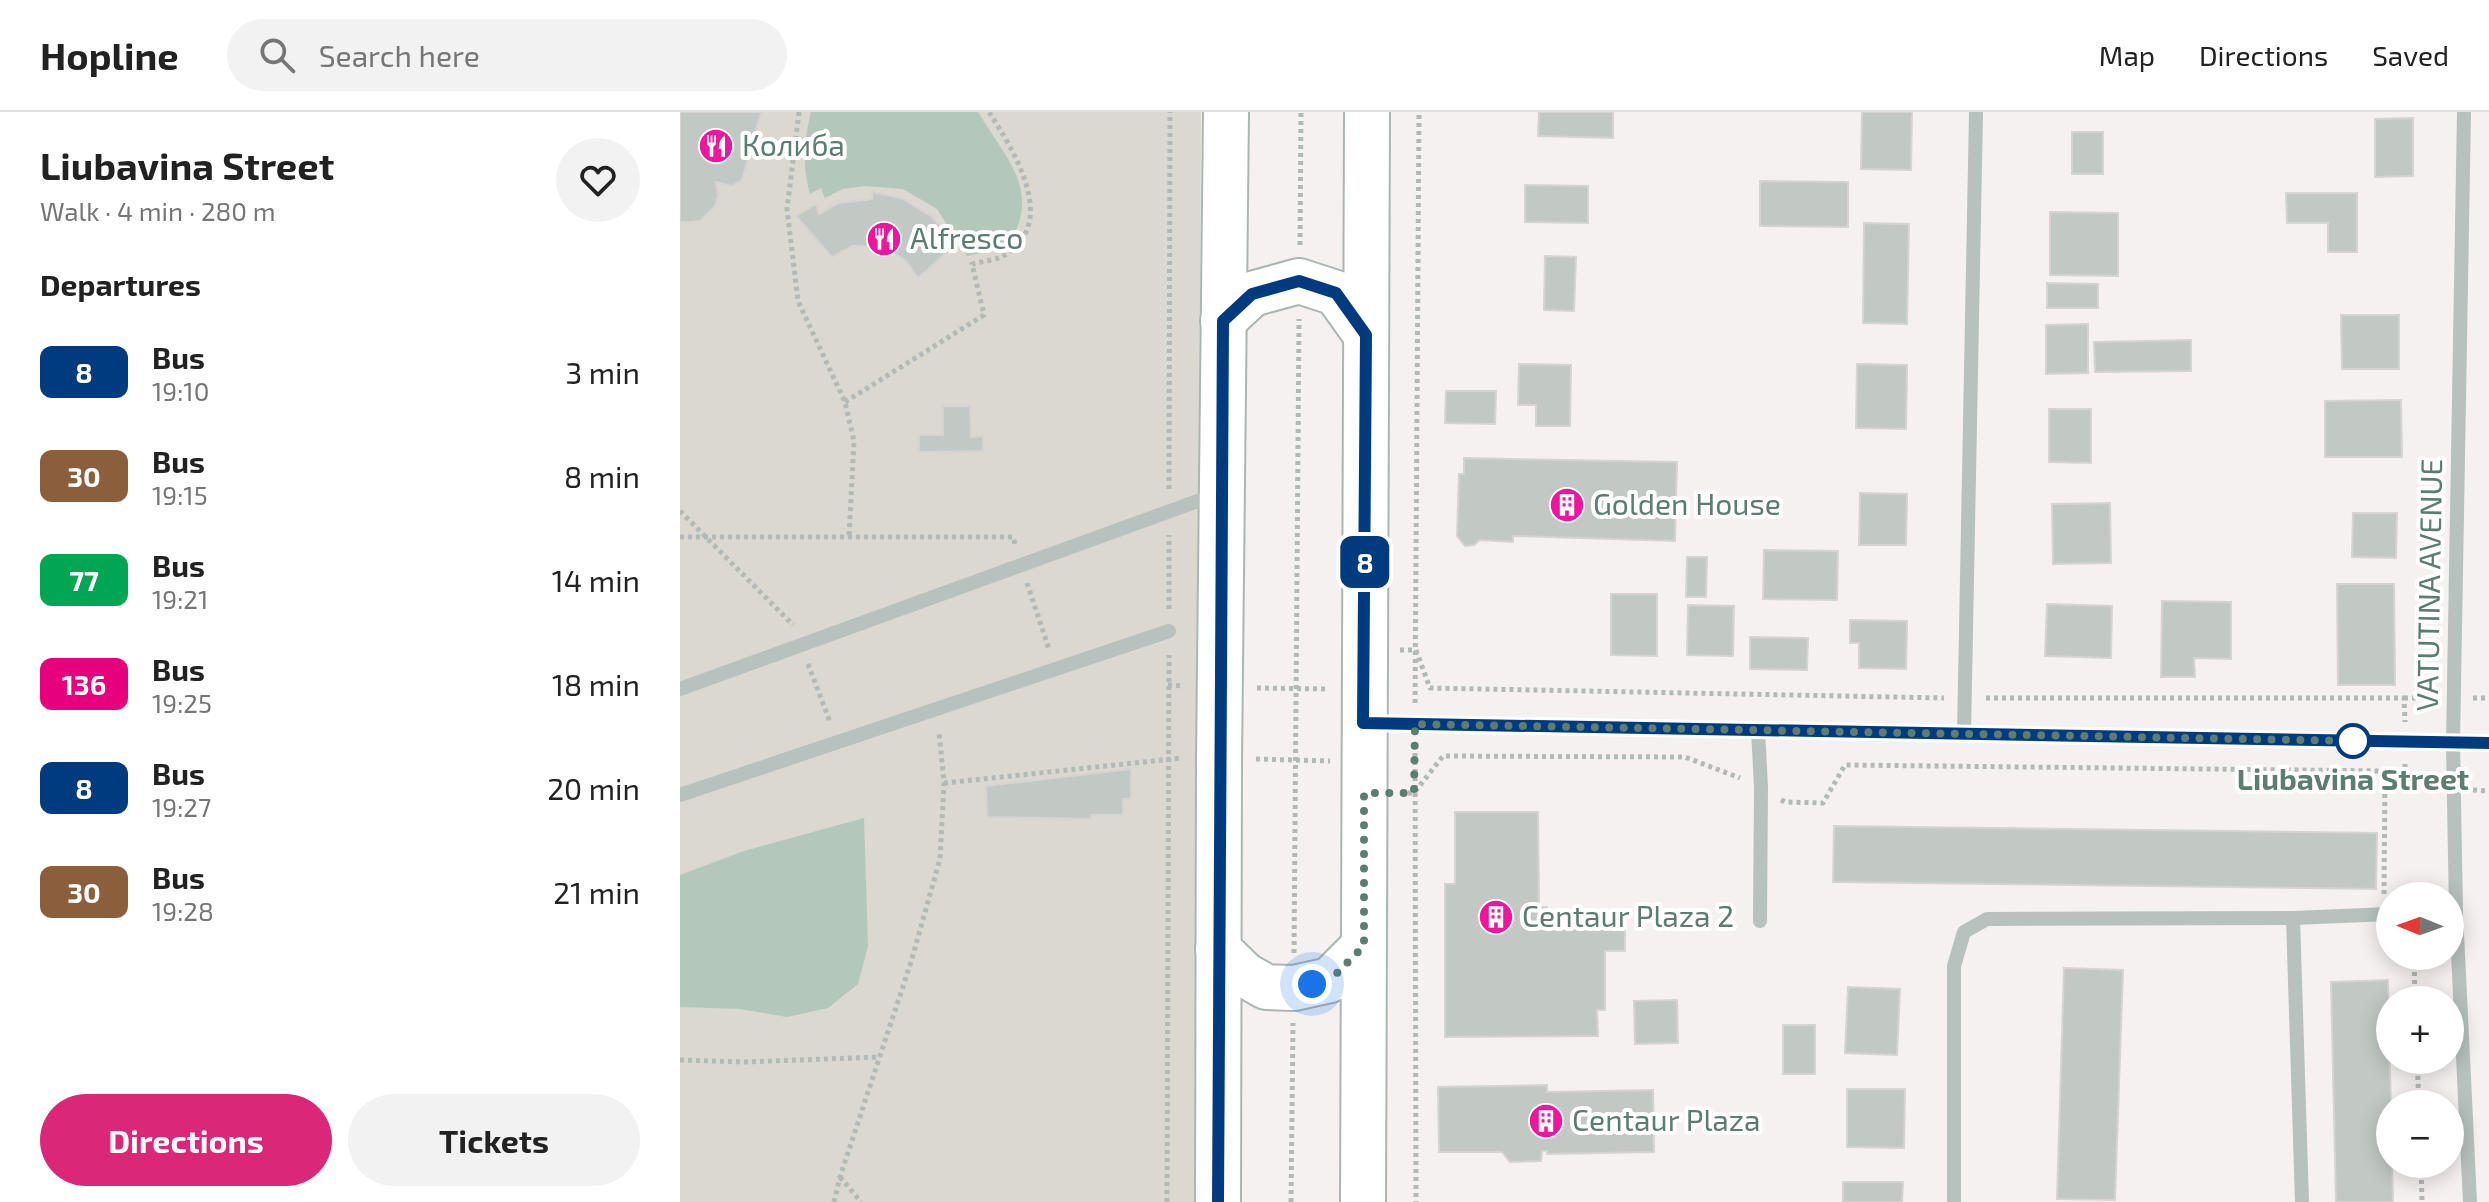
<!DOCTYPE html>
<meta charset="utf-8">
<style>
:root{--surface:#fff;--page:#f2f2f2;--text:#222;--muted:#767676;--line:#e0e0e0;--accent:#db2777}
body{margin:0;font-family:"Exo 2",sans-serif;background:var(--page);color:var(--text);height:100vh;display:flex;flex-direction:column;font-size:30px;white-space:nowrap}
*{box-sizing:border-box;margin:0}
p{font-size:26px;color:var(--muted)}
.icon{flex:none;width:44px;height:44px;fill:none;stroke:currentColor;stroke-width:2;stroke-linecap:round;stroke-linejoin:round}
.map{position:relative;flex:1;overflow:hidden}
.panel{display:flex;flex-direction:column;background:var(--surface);width:680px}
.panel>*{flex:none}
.badge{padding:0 16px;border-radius:12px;font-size:28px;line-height:52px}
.needle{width:52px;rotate:271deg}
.controls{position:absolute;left:1696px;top:770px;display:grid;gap:16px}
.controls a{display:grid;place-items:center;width:88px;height:88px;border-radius:50%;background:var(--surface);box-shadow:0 4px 20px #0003;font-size:40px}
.you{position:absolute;width:40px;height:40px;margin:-20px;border:6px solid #fff;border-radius:50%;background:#1a73e8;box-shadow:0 0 0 12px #1a73e833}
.map>.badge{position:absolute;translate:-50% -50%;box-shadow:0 0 0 4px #fff}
h2{padding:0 40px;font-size:30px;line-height:72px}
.round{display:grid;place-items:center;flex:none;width:84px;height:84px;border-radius:42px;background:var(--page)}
.head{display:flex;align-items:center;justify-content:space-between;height:136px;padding:0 40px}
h1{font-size:38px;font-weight:700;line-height:60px}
.button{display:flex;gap:16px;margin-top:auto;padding:16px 40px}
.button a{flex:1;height:92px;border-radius:48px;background:var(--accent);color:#fff;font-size:32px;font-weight:700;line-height:92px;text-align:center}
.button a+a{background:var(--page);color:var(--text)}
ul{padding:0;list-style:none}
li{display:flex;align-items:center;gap:24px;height:104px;padding:0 40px}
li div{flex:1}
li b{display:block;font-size:30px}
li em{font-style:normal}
li .badge{min-width:88px;font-weight:700;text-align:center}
header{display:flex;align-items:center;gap:48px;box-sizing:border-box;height:112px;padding:0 40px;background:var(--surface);border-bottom:2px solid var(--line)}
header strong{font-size:38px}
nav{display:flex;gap:44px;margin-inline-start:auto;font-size:28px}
.search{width:560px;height:72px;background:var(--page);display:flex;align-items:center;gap:20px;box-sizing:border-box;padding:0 28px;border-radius:44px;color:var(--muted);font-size:30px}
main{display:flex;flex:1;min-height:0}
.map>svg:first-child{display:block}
.green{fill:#dad8cf}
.water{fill:#b3c8bb}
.building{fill:#c2c9c5;stroke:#d6d3d3;stroke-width:2}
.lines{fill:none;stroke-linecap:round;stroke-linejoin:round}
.major-casing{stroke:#abb6b2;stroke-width:48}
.path{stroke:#b2bab7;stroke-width:5;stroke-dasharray:4 4;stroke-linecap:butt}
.minor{stroke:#b7c1bd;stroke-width:14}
.major{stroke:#fff;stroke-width:44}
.line-casing{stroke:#fff;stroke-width:18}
.line{stroke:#003b80;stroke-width:12}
.walk{stroke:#5d7d70;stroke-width:8;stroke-dasharray:0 14.4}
.stop-dot{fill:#fff;stroke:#003b80;stroke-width:4}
.labels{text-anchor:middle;stroke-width:8;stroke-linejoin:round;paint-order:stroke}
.poi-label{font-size:30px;fill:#5d7d70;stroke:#fff;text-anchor:start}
.street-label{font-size:30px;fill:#5d7d70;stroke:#fff}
.stop-label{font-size:30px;font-weight:bold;fill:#5d7d70;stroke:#fff}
</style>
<header>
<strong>Hopline</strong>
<div class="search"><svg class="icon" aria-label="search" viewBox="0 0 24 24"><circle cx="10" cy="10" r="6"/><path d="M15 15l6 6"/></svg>Search here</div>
<nav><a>Map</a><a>Directions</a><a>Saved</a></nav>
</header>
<main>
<section class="panel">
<div class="head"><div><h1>Liubavina Street</h1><p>Walk · 4 min · 280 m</p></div><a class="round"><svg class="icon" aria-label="heart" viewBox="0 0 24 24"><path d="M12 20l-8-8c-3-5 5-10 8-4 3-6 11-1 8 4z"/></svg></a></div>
<h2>Departures</h2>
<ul>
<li><span class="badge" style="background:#003b80;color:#fff">8</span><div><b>Bus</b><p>19:10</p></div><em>3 min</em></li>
<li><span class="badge" style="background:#8b5e3c;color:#fff">30</span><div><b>Bus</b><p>19:15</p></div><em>8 min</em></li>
<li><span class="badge" style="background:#00a651;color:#fff">77</span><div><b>Bus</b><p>19:21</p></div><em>14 min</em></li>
<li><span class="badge" style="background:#e6007e;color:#fff">136</span><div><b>Bus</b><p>19:25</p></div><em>18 min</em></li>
<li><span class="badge" style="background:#003b80;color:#fff">8</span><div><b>Bus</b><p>19:27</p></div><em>20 min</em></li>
<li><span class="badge" style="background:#8b5e3c;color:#fff">30</span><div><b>Bus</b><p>19:28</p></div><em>21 min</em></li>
</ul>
<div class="button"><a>Directions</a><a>Tickets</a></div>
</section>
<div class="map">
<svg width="1809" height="1090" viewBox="0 0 1809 1090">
<rect width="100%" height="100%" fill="#f5f1f0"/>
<path class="green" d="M0,0H521L515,1090H0Z"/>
<g class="water">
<path d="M131,0H298C327,48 363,80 327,135L287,144L257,97L223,77L185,74L163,77L145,86L141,76L130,82C122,53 124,29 131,0Z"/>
<path d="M184,706L188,834L178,872L148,896L107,905L60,897L0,895V763L64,739Z"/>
</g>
<g class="building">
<path d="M0,0H81L62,68L52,74L36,70L38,84L35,94L20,109L10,110H0Z"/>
<path d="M859,0H933V26L858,24Z"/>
<path d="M1182,0H1232L1231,58L1181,57Z"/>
<path d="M1733,6V64L1695,65V7Z"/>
<rect x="1392" y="20" width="31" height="42"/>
<path d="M1080,69L1168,70V115L1080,114Z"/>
<path d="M845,73L908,74V111L845,110Z"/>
<path d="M192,80L221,86L251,104L276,132L238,166L226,149L213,140L188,134H172L152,145L116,104L136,92L139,102L159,91L192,87Z"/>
<path d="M1606,81H1677V140H1648V111H1607Z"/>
<path d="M1370,100L1438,101V164L1370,163Z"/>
<path d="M1184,111L1229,112L1227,212L1183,211Z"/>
<path d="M865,144L896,145L894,199L864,198Z"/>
<path d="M1367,171L1418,172V196H1367Z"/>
<path d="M1661,203H1719V257H1662Z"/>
<path d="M1408,212V261L1366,262V213Z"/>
<path d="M1511,228V259L1415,260L1414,230Z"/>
<path d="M839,252L891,253L890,314H856V293H838Z"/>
<path d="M1177,252L1227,253L1226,317L1176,316Z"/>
<path d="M766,279H816L815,312L765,311Z"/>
<path d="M1721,288L1722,345H1645V289Z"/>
<path d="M263,294H290L291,325L303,324V339L239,340V323H263Z"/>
<path d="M1369,297H1411V351L1369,350Z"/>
<path d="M784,346L997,350L995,429L833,424V430L800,428L794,433L785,434L777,424L779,362H784Z"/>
<path d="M1180,381L1227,382L1226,433H1179Z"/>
<path d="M1430,391L1431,451L1373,452L1372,392Z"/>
<path d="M1673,401H1717L1716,446L1672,445Z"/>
<path d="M1084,438L1158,439L1157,488L1083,487Z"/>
<path d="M1007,445H1027L1026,485H1006Z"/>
<path d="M1657,472H1714L1715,573H1658Z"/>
<path d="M931,482H977V544L931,543Z"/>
<path d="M1482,489L1551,490V547L1514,546L1515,565H1481Z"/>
<path d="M1367,492L1432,494L1431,546L1365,544Z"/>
<path d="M1008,493L1054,494L1053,544L1007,543Z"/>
<path d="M1170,508L1227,509L1226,557L1179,556V531H1170Z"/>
<path d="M1070,525L1128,526L1127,558L1070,557Z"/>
<path d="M451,657V687H443V703H411V707L307,705L306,674Z"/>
<path d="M775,700H858L859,795H867V816L945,815V839H925V898H917L918,924L765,925V772H775Z"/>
<path d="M1154,714L1697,721L1696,777L1153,770Z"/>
<path d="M1384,856L1443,858L1435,1088L1377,1087Z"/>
<path d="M1708,868L1713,1090H1656L1651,870Z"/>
<path d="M1168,875L1220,877L1217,943L1165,941Z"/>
<path d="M997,888L998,931L955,932L954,889Z"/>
<rect x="1103" y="913" width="32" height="49"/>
<path d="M867,973V980L973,978L974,1040L867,1042V1039H862L861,1049L830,1050L822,1040H759L758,975Z"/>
<path d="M1167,977H1225L1224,1036L1167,1035Z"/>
<path d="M1163,1070H1223L1222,1090H1163Z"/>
</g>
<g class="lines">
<g class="major-casing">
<g id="major">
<path d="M543,209L572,182L619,169L656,181L686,223"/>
<path d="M538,837L565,863L586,875L614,876L650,868L684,834"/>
<path d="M538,1090L539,647L546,0"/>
<path d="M683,1090L687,0"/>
</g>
</g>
<g class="path">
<path d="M119,0L107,97L118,189L165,290L174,329L169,425"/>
<path d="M620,133L621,0"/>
<path d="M165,290L304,203L292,152C304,149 319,148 328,141C378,107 332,36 309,0"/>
<path d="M489,377L490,0"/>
<path d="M0,399L113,513"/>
<path d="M0,425H333L336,435"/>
<path d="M347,471L369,537"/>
<path d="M489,497V423"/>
<path d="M720,538H736L750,576L1264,586"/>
<path d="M128,552L150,610"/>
<path d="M488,573L503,574"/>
<path d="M577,576L647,577"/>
<path d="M1306,586H1724L1725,610"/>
<path d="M1724,586H1751"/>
<path d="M1793,586H1809"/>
<path d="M735,591L739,0"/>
<path d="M735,633L736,1090"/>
<path d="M576,647L650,649"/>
<path d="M1725,652V675"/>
<path d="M264,671L502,646"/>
<path d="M1793,678L1809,679"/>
<path d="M720,681H734L763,644L1005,645L1060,666"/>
<path d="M1101,688L1105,690L1143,691L1165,653L1705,659L1725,675L1755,677"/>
<path d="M1704,782L1705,660"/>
<path d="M614,841L619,207"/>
<path d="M1734,844L1735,888"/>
<path d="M0,948L64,950L200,945"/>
<path d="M1737,948L1739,992"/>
<path d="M1741,1052L1742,1090"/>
<path d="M160,1065L181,1090"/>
<path d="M154,1090L160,1065L231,850L260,747L264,671L259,620"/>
<path d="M487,1090L489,543"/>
<path d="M611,1090L613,911"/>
</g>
<g class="minor">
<path d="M1784,0L1773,631L1776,800L1790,1090"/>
<path d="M0,577L537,382"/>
<path d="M690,611L1809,631"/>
<path d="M1078,618L1081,675L1080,809"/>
<path d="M1284,622L1296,0"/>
<path d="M0,683L489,519"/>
<path d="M1613,806L1622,1090"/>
<path d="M1274,1090V854L1284,820L1307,807L1613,806L1710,802"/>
</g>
<use href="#major" class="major"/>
</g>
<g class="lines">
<g class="line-casing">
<path id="line" d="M538,1090L543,209L572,182L619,169L656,181L686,223L683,611L1809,631"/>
</g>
<use href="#line" class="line"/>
<path class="walk" d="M632,872L650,868L684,834V681H734L735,612L1676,629H1673"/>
</g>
<defs>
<g id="restaurant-disc" transform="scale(1.8)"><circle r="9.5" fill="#ee169d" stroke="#fff"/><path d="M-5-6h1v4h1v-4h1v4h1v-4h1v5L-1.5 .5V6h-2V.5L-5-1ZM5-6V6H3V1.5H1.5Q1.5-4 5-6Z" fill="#fff"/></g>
<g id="building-disc" transform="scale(1.8)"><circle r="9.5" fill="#ee169d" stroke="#fff"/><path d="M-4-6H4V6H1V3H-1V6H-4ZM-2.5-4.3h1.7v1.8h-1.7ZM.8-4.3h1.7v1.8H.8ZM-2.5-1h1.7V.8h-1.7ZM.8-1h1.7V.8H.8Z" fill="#fff"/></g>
</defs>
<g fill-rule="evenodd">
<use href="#restaurant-disc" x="36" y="34"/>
<use href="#restaurant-disc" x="204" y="127"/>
<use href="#building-disc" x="887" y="393"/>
<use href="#building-disc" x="816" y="805"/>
<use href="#building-disc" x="866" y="1009"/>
</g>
<circle class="stop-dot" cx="1673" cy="629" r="16"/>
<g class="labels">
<g class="poi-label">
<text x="62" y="44">Колиба</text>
<text x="230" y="137">Alfresco</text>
<text x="913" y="403">Golden House</text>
<text x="842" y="815">Centaur Plaza 2</text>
<text x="892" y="1019">Centaur Plaza</text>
</g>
<g class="street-label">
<text transform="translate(1750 473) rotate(-89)" y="10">VATUTINA AVENUE</text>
</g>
<g class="stop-label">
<text x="1673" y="678">Liubavina Street</text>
</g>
</g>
</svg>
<div class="controls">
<a><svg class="needle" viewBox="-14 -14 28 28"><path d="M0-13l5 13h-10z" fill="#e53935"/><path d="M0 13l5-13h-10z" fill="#767676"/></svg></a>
<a>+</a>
<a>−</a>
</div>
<div class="you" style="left:632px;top:872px"></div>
<b class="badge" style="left:685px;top:450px;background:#003b80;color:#fff">8</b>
</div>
</main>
